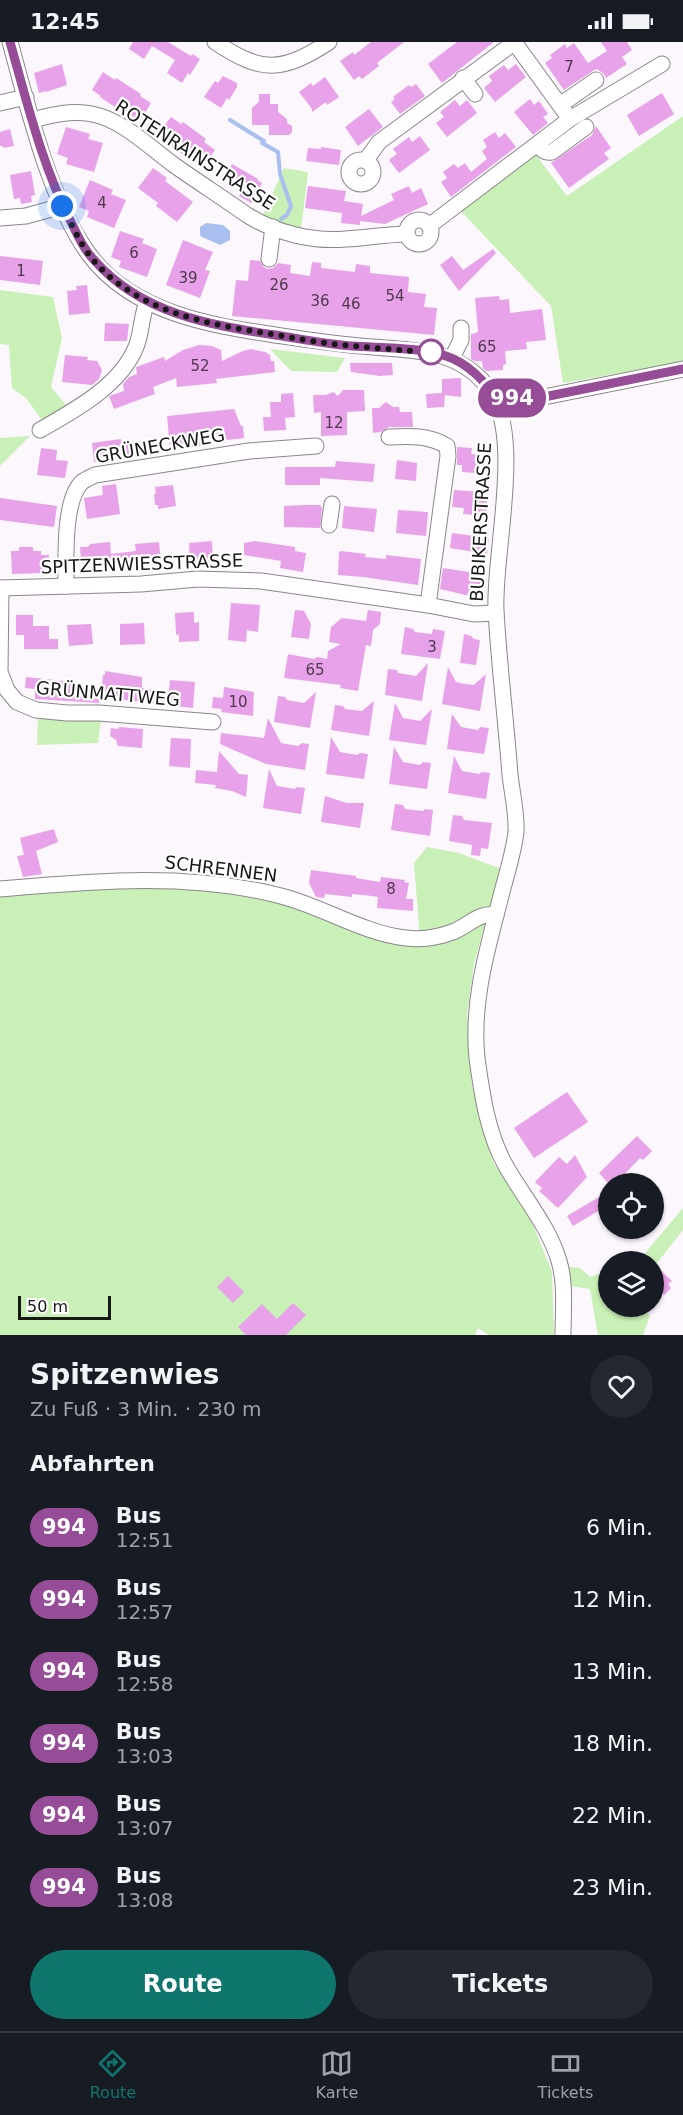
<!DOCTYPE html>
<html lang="de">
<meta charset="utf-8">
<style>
:root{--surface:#171b24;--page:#242831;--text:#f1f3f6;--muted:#9ea1a6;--line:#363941;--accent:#0f766e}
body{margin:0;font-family:"DejaVu Sans",sans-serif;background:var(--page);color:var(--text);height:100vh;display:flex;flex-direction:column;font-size:22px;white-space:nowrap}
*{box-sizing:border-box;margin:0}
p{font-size:20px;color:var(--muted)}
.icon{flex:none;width:33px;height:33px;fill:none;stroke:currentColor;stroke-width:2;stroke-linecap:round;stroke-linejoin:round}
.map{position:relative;height:1293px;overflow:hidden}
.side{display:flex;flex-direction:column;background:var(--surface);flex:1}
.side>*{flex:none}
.badge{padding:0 12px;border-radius:20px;font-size:21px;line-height:39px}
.controls{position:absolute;left:598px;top:1131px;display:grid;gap:12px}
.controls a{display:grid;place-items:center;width:66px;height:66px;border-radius:50%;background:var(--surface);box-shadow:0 2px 4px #0004;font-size:30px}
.scale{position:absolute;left:18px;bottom:15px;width:93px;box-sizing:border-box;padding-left:6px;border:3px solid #191819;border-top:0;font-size:16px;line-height:21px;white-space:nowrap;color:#191819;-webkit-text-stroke:4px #fff;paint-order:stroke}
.you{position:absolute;width:30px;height:30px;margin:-15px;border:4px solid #fff;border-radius:50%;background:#1a73e8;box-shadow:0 0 0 9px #1a73e833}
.map>.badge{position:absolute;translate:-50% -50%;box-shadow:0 0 0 3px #fff}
h2{padding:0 30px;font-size:22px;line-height:54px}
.round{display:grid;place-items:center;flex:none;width:63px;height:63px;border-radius:32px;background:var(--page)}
.summary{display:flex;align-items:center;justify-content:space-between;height:102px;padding:0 30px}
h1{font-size:28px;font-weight:700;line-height:45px}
.action{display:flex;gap:12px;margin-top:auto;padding:12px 30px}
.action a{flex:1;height:69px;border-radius:36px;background:var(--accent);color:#fff;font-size:24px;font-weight:700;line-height:69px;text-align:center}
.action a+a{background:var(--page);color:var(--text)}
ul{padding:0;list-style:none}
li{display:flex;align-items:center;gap:18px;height:72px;padding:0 30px}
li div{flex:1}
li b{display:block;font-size:22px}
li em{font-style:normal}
li .badge{min-width:66px;font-weight:700;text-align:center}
.status{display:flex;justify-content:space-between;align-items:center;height:42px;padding:0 30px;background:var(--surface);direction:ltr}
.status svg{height:16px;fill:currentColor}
.dock{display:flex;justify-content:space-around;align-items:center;height:84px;border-top:2px solid var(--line);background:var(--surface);font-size:16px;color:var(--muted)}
.dock a{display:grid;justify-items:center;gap:3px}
.dock .on{color:var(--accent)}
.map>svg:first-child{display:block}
.green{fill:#c9f0b6}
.water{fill:#a8bff0}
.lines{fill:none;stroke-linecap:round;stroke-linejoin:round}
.stream{stroke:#a8bff0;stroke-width:4}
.building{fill:#e8a2e9}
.minor-casing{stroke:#8b868b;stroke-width:17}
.minor{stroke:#fff;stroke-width:15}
.line-casing{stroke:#fff;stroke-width:14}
.line{stroke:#974c98;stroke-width:9}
.walk{stroke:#191819;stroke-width:6;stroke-dasharray:0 10.8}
.stop-dot{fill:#fff;stroke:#974c98;stroke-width:3}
.labels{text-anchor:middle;stroke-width:4.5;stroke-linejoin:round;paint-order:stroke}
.number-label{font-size:15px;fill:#4d3a4d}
.street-label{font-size:18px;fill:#191819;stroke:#fff}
</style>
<div class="status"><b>12:45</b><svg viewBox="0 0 49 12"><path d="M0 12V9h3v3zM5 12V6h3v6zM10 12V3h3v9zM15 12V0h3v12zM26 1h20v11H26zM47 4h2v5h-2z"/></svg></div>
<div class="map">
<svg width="683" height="1293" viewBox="0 0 683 1293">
<rect width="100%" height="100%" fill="#fcf7fc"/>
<g class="green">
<path d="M683,74V320L563,341L551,264L457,165L533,109L567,154Z"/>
<path d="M284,126L308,130L301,188L262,175Z"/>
<path d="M0,248L53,255L62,296L51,345L66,363L42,378L26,356L12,346L9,303L0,302Z"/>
<path d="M270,307L345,316L337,330L291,329Z"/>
<path d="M30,394L0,424V396Z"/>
<path d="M38,674L101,678L98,701L37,703Z"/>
<path d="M427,805L459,811L501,827L496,873L420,897L414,821Z"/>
<path d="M139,840L256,851L405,900L486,878L474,922L467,972L472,1043L493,1120L531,1178L552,1230L554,1293H489L478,1286L475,1293H0V850Z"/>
<path d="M683,1166V1188L654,1225V1220H631L641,1216Z"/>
<path d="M561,1224L580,1226L590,1235L609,1228V1264L642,1265L650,1274L643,1293H598L590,1247L563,1243Z"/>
</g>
<path class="water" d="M206,181L223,183L230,189V198L220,203L202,195L200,193V185Z"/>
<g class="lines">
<path class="stream" d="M230,78L264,99L262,101L278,110L280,132L291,164L287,173L281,177"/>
</g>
<g class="building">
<path d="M133,0H168L191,14L192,12L200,17L190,33L188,31L182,41L167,31L175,18L152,4L144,17L129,7Z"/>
<path d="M371,0H404L377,21L379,24L362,37L359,34L354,38L340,19L353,10L354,13Z"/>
<path d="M457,0H494L442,41L428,22Z"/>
<path d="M601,0H627L632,8L622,15L627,22L606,36L604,32L597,27L591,30L564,48L545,21L552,16L550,13L565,2L567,6L574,1L588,21L607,9Z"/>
<path d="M62,22L67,43L46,50V49L39,51L34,31Z"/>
<path d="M516,22L526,35L495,60L484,46L492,39L489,34L504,23L508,28Z"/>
<path d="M103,30L115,38L116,36L141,52L140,54L151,61L140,79L131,73L130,75L100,55L101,54L92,48Z"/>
<path d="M223,34L237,41V45L229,58L227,56L221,66L204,55L215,39L218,41Z"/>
<path d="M325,35L339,55L327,63L326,60L312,70V67L299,50L311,41L313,44Z"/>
<path d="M416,42L425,54L400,72L391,60L395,57L393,55L409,43L411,45Z"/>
<path d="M662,51L674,72L639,94L627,73Z"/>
<path d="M259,52H270V62H278V70L287,77V81L292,84V90L289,93H269V83H252V66L259,60Z"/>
<path d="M530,57L534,63L539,59L548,72L543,75L548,81L533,93L514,70Z"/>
<path d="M455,58L460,64L467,58L477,71L447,95L436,81L444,75L440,70Z"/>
<path d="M369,67L383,85L358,104L345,85Z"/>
<path d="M171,75L181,82L183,80L206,97L204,100L215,108L203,124L176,108L158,92Z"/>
<path d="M596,84L611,106L604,111L609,117L569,146L551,121L592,93Z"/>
<path d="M66,85L90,92L88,97L103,101L94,130L66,122L68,116L57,112Z"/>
<path d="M10,87L14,104L3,106V104H0V90Z"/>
<path d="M495,90L499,96L505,91L516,105L451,155L441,140L447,136L443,130L454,122L458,126L465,121L471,130L487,117L482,109L487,105L483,98Z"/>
<path d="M420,94L430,108L399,131L389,118L397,112L393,107L409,95L412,100Z"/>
<path d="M321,105L341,108L339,123L306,119L308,106L321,107Z"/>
<path d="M232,122L258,137L257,138L262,141L251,161L239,154L244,145L225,135Z"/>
<path d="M153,126L167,136L165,139L193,160L177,180L156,164L158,161L138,146Z"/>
<path d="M31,129L35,153L31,154L32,160L21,162L20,156L14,157L10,133Z"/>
<path d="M90,138L113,148L111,152L126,158L114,186L87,175L89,169L79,165Z"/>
<path d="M308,144L346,149L344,159L363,162L361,174L394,158L391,152L409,144L412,151L421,146L428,162L385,182L360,179V183L341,181L342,171L305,166Z"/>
<path d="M120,189L144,197L142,201L157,207L147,235L119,225L121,219L111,215Z"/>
<path d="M183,198L213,210L205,228L210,229L200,256L166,243Z"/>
<path d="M493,207L496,211L459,249L440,223L452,214L463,228Z"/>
<path d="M0,214L43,219L40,243L0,238Z"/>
<path d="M250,218L260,219L263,224L267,227L273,226L278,221L291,223L290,231L310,234L312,220L321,221V226L355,230L356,222L370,224V231L409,235L408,250L426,252L424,265L437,266L434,293L232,274L236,238L248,239Z"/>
<path d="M87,243L90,271L69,273L67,249L77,248L76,244Z"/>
<path d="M499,254L500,258L509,257L510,271L542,267L546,298L526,300L527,307L505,309L506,322L503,323V328L486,329L483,326L482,319H474L471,317V292L476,291L478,289L475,256Z"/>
<path d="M105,281L129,282L127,299H104Z"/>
<path d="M199,303L212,304L221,308L222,319L243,309L251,307L265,310L270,313L271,319H274L275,330L216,337L217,341L177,345L176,336L153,345L155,352L114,367L109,354L124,349L123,342L129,335L137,332L136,325L164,315L165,319L183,308Z"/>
<path d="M65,313L88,315L87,318L97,319L102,328L99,337L92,343L62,340Z"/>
<path d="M350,321H392L393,333L380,334L351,330Z"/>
<path d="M461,336V355L445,353L444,365L427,366L426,352L442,351V337Z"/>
<path d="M343,348H364L365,369L347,370V393L321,394V370L314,371L313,353H326L333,350L338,354Z"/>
<path d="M293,351L295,375L285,376L286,388L264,389L263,375H271L270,360H281V352Z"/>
<path d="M386,360L393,365H399L400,370H412L413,385H389L381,390L373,391L372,366H379Z"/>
<path d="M234,367L241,384H243L244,396L227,398L226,397H202L203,404L170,407L167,374Z"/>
<path d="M121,397L122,401L134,399L136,412L94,420L92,401Z"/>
<path d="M457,405L472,406L471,412L489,414L488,432L462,430V423H457Z"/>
<path d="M41,406L57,408L56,418L68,419L65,436L37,433Z"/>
<path d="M397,418L417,421L416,439L395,437Z"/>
<path d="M336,419L375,422L373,440L320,436V443H285V425H335Z"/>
<path d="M116,442L120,472L87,477L84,456L103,453L102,444Z"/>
<path d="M173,443L176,464L158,467V463H155L154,452H156L155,445Z"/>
<path d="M454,448L481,450V455H487L486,474L463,472L464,466L452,465Z"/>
<path d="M0,456L57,464L54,485L0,478Z"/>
<path d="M302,463H320L322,466L320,486L284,485V464Z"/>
<path d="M344,464L377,467L374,490L342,486Z"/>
<path d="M398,468L428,470L426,494L396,491Z"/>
<path d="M452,491L489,496L487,512L450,506Z"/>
<path d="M212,499L213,520L190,522L189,501Z"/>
<path d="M255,499L295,505V509L306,511L303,530L280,526L281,519L244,513V501Z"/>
<path d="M110,500L111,512L136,509L135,502L159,500L161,521L137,522L136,520L93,525L91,521H81L80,505H88L90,502Z"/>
<path d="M19,505H33V509H41V513H49V528H42V531L12,532L11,509H19Z"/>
<path d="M341,509L366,512L365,515L386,517V513L421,517L418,543L363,535L338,533L339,510Z"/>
<path d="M443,526L482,532L478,553L470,552V554L440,547Z"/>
<path d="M231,561L260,563L258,590L247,588L246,600L228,598Z"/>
<path d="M295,568L304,569L311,582L309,597L291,595Z"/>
<path d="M368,568L381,570L380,582L373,588L371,604L366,603L358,649L340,646L341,643L284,636L288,612L314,617L317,615L327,617L328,609L341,602L329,600L331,585L342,576L366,579Z"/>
<path d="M194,570V581L199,580V599L179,600V592L176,593L175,571Z"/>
<path d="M16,573H33V584H49V597H58V607H24V593H16Z"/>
<path d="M144,581L145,602L120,603V582Z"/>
<path d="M91,582L93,602L69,604L67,583Z"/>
<path d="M405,585L413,587L415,590L432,592L433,587L445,589L440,617L401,612Z"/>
<path d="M464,592L471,594L474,597L480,598L476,623L460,621Z"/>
<path d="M428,621L422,659L385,653L388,627L397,628L398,631L416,634Z"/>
<path d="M448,625L456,640L465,642L474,643L486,632L480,669L442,662Z"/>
<path d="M105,629L142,635V646L169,649L170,638L195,640L193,666L101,655L103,633H105Z"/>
<path d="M26,635L75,640V646L100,649L99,661L35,657V647L25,646Z"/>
<path d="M224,645L254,650L253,674L221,670L222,667L212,666L213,655L223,656Z"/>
<path d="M316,650L310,686L274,680L278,654L285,655L287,658L304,661Z"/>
<path d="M374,659L369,694L331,688L335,663L343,664L345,667L362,669Z"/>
<path d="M395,661L403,676L420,679L432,667L426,703L389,698Z"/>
<path d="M452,672L461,685L478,688L480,685L489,686L484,712L447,707Z"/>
<path d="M268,676L281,701L298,704L302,701L309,702L305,728L266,722L220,702L221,691L264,696Z"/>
<path d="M119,685L143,687L142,706L118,704L116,698L110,694L111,686L119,687Z"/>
<path d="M331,695L340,710L357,713L360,711L368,712L364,737L326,732Z"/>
<path d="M171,696L191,697L190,726L169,724Z"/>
<path d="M394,705L403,720L420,723L423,720L431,721L427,747L389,742Z"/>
<path d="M219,709L239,732L248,733L246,755L232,749L215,746L216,743L195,741L196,728L217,730Z"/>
<path d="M454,714L462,729L479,732L482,730L490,731L486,757L448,751Z"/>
<path d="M269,727L277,744L295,747L297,745L305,746L301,772L263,766Z"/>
<path d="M325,754L347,761H364L360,786L321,780Z"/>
<path d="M395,762L403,763L405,767L423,769L425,767L433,768L430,794L391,788Z"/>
<path d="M453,773L462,774L464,778L492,781L488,807L481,806L480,814L471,813L472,803L449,799Z"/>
<path d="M54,787L58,800L36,809L42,832L23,835L17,814L24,813L20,796Z"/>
<path d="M311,828L356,834V836L380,840L381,835L405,838L404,840L409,841L406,857H413V869L377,866L378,855L372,854L352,852V855L325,852L324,856L316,855L309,841Z"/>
<path d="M567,1050L588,1080L534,1116L514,1086Z"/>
<path d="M637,1094L652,1109L643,1118L640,1116L615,1142H609L599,1131Z"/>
<path d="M575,1113L587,1135L558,1166L539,1149L542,1146L535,1140L559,1115L567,1122Z"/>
<path d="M599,1155L605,1165L573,1184L567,1174Z"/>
<path d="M654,1222L672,1239L668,1242L671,1246L664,1253L661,1250L654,1257Z"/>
<path d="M228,1234L244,1250L233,1261L217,1245Z"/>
<path d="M293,1261L306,1273L286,1293H246L238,1285L262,1262L277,1277Z"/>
</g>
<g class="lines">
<g class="minor-casing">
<g id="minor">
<path d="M10,0C28,65 50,161 91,215C135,271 209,283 275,293C308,298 340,303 373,305C416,309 456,307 486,343C526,389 493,509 496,569C499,623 506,678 510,733C512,751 517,771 516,790C514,808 508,828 503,846C489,902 471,957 477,1016C482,1053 488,1094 507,1126C525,1157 549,1185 559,1219C566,1242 563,1269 563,1293"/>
<path d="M215,0C262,31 281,31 329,0"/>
<path d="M514,0L570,77"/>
<path d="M463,36L475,52"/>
<path d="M0,61L26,55"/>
<path d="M560,63L596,38"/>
<path d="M32,78C52,73 71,68 92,72C123,78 149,105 174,123C198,140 223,156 247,173C276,191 312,200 346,197C367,196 387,192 407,192"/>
<path d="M538,102C542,108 544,111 552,110L586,85"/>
<circle cx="361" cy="130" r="12"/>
<path d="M366,118L379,100L515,0"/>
<path d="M0,176L26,174L62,164"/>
<circle cx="419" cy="190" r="12"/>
<path d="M429,184L570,77L662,22"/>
<path d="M269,217L273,185"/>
<path d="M452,316L461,298V286"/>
<path d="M496,358L544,355L683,327"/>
<path d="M40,388C75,368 120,344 136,305C142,290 141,275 147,260"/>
<path d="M389,395C410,394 428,393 447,404L448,414L428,563"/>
<path d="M329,483L332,462"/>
<path d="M66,544C66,518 63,458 82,440C86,437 91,435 95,433L249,409L316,404"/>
<path d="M0,546L141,542L198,537L261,539L428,563L474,572L496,571"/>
<path d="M1,546L0,630L7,648L17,660L36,668L67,671H99L213,680"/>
<path d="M0,847C93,839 189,830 281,854C321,864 365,892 406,896C422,898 440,895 455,889C470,882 480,870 496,873"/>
</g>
</g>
<use href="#minor" class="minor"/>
</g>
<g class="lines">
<g class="line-casing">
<path id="line" d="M10,0C27,60 42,124 71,180C78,194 84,208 95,219C141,271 209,283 275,293C301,297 326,302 352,304C379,306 421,305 446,314C467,321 486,339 496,358L544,355L683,327"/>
</g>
<use href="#line" class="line"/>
<path class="walk" d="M62,164C72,182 80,203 94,219C139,270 206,282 271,292C295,296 319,301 343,303C373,306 403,308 434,311L431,310"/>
</g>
<circle class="stop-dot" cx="431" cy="310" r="12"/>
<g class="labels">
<g class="number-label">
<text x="569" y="30">7</text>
<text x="102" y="166">4</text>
<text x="134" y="216">6</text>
<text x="21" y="234">1</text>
<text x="188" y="241">39</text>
<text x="279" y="248">26</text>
<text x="395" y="259">54</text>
<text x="320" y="264">36</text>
<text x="351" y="267">46</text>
<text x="487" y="310">65</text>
<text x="200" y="329">52</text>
<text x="334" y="386">12</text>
<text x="432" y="610">3</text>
<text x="315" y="633">65</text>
<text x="238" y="665">10</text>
<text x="391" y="852">8</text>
</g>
<g class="street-label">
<text transform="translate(195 113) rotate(33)" y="6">ROTENRAINSTRASSE</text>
<text transform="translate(160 404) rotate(-10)" y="6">GRÜNECKWEG</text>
<text transform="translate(481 480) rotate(-87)" y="6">BUBIKERSTRASSE</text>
<text transform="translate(142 522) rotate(-2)" y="6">SPITZENWIESSTRASSE</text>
<text transform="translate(108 652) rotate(5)" y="6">GRÜNMATTWEG</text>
<text transform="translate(221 827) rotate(7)" y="6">SCHRENNEN</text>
</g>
</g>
</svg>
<div class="controls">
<a><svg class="icon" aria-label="locate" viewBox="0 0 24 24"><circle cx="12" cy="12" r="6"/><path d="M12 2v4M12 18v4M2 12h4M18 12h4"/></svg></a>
<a><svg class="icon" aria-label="layers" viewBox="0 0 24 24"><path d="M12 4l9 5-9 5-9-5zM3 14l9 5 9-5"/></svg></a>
</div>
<div class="scale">50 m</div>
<div class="you" style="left:62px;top:164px"></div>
<b class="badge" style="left:512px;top:356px;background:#974c98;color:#fff">994</b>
</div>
<section class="side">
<div class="summary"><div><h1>Spitzenwies</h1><p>Zu Fuß · 3 Min. · 230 m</p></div><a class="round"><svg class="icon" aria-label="heart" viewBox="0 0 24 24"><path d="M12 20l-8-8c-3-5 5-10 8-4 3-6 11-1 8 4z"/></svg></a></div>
<h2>Abfahrten</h2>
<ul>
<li><span class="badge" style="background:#974c98;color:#fff">994</span><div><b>Bus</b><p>12:51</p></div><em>6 Min.</em></li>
<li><span class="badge" style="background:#974c98;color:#fff">994</span><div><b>Bus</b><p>12:57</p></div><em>12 Min.</em></li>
<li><span class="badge" style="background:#974c98;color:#fff">994</span><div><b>Bus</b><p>12:58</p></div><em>13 Min.</em></li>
<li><span class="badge" style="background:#974c98;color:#fff">994</span><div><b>Bus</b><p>13:03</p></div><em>18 Min.</em></li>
<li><span class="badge" style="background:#974c98;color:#fff">994</span><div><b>Bus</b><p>13:07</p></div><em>22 Min.</em></li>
<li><span class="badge" style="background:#974c98;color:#fff">994</span><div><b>Bus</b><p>13:08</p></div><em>23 Min.</em></li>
</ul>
<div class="action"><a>Route</a><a>Tickets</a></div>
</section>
<nav class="dock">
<a class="on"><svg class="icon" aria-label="directions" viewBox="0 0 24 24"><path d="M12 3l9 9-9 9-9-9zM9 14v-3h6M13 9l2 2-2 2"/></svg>Route</a>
<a><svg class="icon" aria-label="map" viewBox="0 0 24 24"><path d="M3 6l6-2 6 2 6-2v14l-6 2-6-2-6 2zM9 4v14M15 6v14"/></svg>Karte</a>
<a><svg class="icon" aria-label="tickets" viewBox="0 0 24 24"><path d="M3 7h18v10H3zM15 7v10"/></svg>Tickets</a>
</nav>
